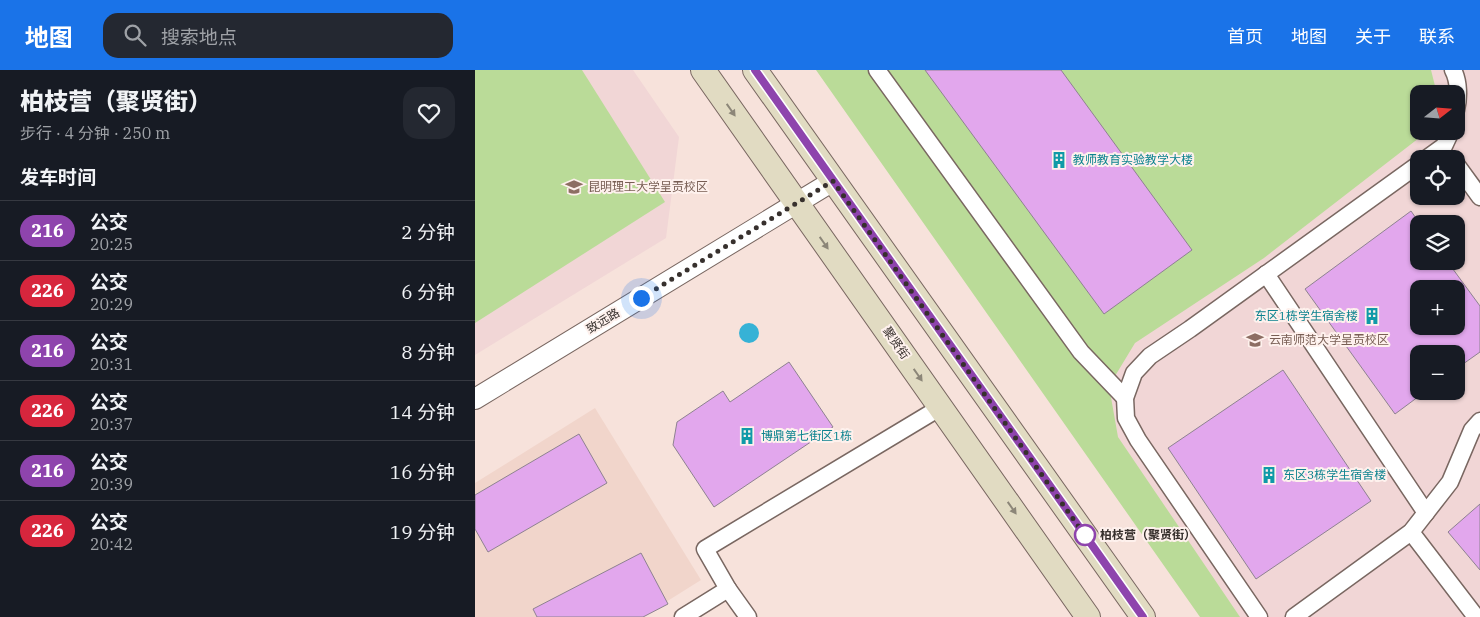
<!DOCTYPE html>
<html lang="zh">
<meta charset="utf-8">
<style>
:root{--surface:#171b24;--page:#242831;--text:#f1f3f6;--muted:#9ea1a6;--line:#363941;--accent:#1a73e8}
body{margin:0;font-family:"IBM Plex Serif","Noto Sans SC",serif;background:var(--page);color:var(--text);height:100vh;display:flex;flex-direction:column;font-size:19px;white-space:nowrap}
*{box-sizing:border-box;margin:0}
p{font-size:16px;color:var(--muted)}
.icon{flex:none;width:28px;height:28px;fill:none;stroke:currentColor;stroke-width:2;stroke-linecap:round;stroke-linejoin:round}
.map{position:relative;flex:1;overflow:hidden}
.side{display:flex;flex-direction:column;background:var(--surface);width:475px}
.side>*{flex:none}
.badge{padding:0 10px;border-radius:16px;font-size:18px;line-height:32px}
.needle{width:32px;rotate:73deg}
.controls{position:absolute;left:935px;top:15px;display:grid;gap:10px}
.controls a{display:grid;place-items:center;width:55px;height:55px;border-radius:10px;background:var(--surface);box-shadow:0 1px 4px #0004;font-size:25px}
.you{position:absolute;width:25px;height:25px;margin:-12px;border:4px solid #fff;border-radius:50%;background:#1a73e8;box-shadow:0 0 0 8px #1a73e833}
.map>.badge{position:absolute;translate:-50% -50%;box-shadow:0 0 0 2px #fff}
h2{padding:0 20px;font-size:19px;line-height:45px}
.round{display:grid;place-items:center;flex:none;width:52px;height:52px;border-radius:15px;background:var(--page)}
.headline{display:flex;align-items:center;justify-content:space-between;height:85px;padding:0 20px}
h1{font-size:24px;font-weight:800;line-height:38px}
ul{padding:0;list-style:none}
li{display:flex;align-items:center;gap:15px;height:60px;padding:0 20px;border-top:1px solid var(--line)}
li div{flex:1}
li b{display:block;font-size:19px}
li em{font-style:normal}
li .badge{min-width:55px;font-weight:700;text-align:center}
header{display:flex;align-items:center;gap:30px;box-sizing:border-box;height:70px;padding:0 25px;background:var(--accent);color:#fff}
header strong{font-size:24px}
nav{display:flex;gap:28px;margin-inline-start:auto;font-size:18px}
.search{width:350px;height:45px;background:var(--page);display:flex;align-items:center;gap:12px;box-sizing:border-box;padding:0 18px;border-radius:15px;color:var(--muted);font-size:19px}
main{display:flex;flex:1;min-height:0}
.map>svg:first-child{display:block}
.built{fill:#f1d5cb}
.education{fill:#f1d6d6;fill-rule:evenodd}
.green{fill:#badb98}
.water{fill:#36b2d6}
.building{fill:#e2a7ed;stroke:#8e8290;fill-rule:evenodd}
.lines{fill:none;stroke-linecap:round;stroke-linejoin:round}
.minor-casing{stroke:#796761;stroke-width:19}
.tertiary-casing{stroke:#796761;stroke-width:22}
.secondary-casing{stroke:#796761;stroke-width:26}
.minor{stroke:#fff;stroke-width:16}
.tertiary{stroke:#fff;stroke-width:20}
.secondary{stroke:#e1dbc2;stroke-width:24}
.oneway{fill:#8c8678}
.line-casing{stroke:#fff;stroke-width:11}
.line{stroke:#8e44ad;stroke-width:8}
.walk{stroke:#37302d;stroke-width:5;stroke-dasharray:0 9}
.stop-dot{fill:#fff;stroke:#8e44ad;stroke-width:2.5}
.labels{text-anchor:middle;stroke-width:4;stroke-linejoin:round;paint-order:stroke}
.culture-label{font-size:12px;fill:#0d838f;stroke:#fef1ed;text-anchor:start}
.education-label{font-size:12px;fill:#785e54;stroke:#fef1ed;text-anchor:start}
.street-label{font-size:12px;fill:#37302d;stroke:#fef1ed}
.stop-label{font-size:12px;font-weight:bold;fill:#37302d;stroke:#fef1ed;text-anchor:start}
</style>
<header>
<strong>地图</strong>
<div class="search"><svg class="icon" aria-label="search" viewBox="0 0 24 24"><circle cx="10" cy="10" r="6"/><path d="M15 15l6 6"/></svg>搜索地点</div>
<nav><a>首页</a><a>地图</a><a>关于</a><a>联系</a></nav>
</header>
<main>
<section class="side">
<div class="headline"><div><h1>柏枝营（聚贤街）</h1><p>步行 · 4 分钟 · 250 m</p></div><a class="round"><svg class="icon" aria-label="heart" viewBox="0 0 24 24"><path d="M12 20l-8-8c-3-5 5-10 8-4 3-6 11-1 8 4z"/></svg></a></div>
<h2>发车时间</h2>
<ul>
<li><span class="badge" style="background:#8e44ad;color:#fff">216</span><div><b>公交</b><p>20:25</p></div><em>2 分钟</em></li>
<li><span class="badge" style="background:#d7263d;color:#fff">226</span><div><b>公交</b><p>20:29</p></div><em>6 分钟</em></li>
<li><span class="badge" style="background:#8e44ad;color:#fff">216</span><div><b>公交</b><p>20:31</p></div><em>8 分钟</em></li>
<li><span class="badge" style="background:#d7263d;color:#fff">226</span><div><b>公交</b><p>20:37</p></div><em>14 分钟</em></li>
<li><span class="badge" style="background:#8e44ad;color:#fff">216</span><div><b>公交</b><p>20:39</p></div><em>16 分钟</em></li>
<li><span class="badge" style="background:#d7263d;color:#fff">226</span><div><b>公交</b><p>20:42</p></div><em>19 分钟</em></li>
</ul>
</section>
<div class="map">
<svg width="1005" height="547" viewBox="0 0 1005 547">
<rect width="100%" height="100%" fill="#f7e2db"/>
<path class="built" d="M120,338L226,510L167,547H0V413Z"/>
<g class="education">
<path d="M0,0H158L204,67L191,168L0,285Z"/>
<path d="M363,0H1005V547H752ZM944,24H981V61H944ZM944,89H981V126H944ZM944,154H981V191H944ZM944,219H981V256H944ZM944,284H981V321H944Z"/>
</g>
<g class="green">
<path d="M0,0H107L190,132L0,253Z"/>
<path d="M341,0H956L962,24H944V61H948L944,68L789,188L660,273L634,316L643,367L765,547H725Z"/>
</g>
<circle class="water" cx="274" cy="263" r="10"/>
<g class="building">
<path d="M450,0H586L717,180L629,244Z"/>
<path d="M936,141L945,154H944V191H972L1005,236V282L981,299V284H944V321H951L920,344L830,219ZM944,219H981V256H944Z"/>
<path d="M314,292L358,357L239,437L198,375L202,352L248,321L255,332Z"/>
<path d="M808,300L896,431L781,509L693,378Z"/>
<path d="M104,364L132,413L13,482L0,459V425Z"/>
<path d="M1005,434V500L973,462Z"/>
<path d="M166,483L193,534L168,547H62L58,539Z"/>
</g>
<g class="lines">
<g class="minor-casing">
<g id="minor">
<path d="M402,0L606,282L650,328"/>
<path d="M978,0C984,11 984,28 981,40"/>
<path d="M951,89L969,76L976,61"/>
<path d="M981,94L1005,127"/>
<path d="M791,204L951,443"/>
<path d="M936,462L1001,547"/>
<path d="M253,519L273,547"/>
<path d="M208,547L253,519L230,479L466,337"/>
<path d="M784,547L663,370L651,348L650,328L659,303L675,286L715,259L944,94"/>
<path d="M819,547L936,462L975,412L997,360L1005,351"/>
</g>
</g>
<g class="tertiary-casing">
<path id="tertiary" d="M0,329L358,111"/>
</g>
<g class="secondary-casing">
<g id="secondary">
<path d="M228,0L613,547"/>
<path d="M280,0L668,547"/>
</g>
</g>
<use href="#minor" class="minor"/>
<use href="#tertiary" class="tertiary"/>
<use href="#secondary" class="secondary"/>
</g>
<defs><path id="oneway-solid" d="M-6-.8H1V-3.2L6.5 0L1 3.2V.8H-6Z" transform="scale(1.25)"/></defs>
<g class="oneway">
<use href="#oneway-solid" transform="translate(256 40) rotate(55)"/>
<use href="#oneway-solid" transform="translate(349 173) rotate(55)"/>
<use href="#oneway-solid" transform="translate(443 305) rotate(55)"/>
<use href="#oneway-solid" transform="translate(537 438) rotate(55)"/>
</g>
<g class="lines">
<g class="line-casing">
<path id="line" d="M280,0L668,547"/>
</g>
<use href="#line" class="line"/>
<path class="walk" d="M166,228L358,111L611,467L610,465"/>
</g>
<defs>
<g id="building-bare" transform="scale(1.35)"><path d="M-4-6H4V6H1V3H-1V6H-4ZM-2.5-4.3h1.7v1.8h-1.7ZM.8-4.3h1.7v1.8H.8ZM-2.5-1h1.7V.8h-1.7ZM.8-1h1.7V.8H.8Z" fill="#0f9aa8" stroke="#fef1ed" stroke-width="2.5" paint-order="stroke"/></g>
<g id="university-bare" transform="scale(1.35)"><path d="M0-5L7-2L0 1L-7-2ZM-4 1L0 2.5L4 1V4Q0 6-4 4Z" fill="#8d6e63" stroke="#fef1ed" stroke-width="2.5" paint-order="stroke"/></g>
</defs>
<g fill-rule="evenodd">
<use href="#building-bare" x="584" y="90"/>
<use href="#university-bare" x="99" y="117"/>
<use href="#building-bare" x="897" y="246"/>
<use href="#university-bare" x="780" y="270"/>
<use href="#building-bare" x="272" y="366"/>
<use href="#building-bare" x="794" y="405"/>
</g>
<circle class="stop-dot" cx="610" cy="465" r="10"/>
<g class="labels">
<g class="culture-label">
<text x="598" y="94">教师教育实验教学大楼</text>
<text x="883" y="250" text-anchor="end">东区1栋学生宿舍楼</text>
<text x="286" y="370">博鼎第七街区1栋</text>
<text x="808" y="409">东区3栋学生宿舍楼</text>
</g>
<g class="education-label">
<text x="113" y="121">昆明理工大学呈贡校区</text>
<text x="794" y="274">云南师范大学呈贡校区</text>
</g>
<g class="street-label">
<text transform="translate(128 251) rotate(-31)" y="4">致远路</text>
<text transform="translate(421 273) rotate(55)" y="4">聚贤街</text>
</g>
<g class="stop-label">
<text x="625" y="469">柏枝营（聚贤街）</text>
</g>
</g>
</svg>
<div class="controls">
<a><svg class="needle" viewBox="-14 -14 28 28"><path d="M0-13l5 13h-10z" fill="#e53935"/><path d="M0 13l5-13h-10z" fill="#9ea1a6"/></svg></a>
<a><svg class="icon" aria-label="locate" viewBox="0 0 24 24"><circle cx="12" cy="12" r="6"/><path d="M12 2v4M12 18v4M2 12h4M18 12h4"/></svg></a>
<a><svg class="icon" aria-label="layers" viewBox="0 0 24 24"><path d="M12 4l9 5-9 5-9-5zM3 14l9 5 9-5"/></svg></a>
<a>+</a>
<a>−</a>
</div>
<div class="you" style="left:166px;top:228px"></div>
</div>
</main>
